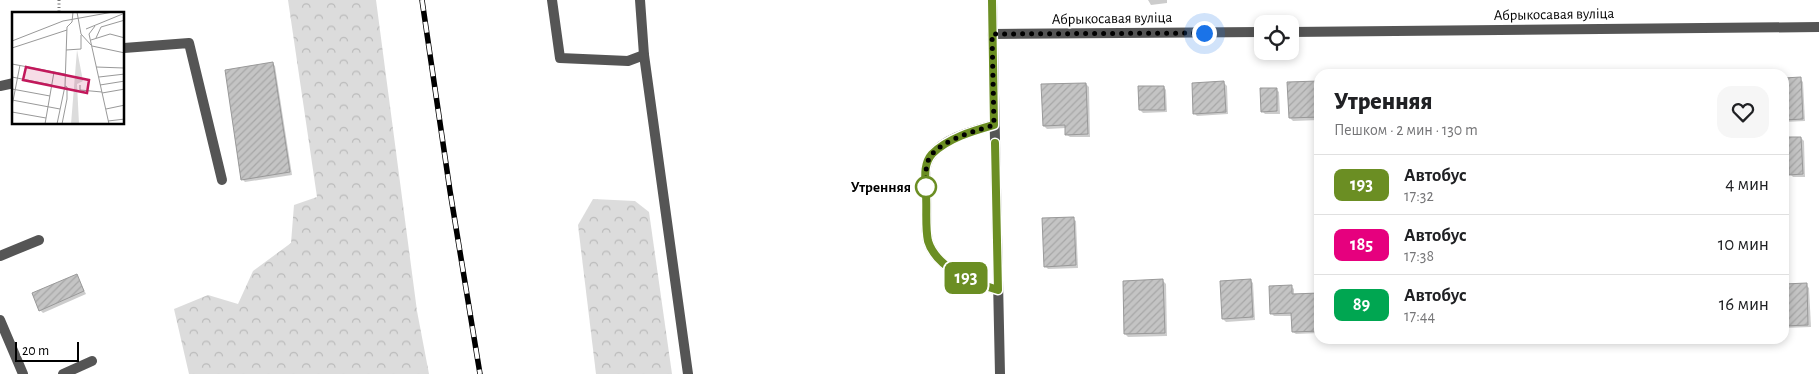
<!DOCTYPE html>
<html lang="ru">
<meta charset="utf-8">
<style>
:root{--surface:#fff;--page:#f6f6f6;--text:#202124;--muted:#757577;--line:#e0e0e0}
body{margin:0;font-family:"Alegreya Sans",sans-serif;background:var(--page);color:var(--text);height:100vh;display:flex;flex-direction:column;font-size:19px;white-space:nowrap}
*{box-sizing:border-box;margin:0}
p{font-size:16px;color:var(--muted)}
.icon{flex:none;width:28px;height:28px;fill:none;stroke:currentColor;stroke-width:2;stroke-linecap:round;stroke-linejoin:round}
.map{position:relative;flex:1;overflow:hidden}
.panel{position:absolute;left:1314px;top:69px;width:475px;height:275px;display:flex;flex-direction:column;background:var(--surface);border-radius:15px;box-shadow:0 2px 8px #0003}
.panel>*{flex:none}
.badge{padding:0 10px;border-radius:8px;font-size:18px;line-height:32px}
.controls{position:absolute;left:1254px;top:15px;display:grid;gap:10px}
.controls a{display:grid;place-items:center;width:45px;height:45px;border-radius:10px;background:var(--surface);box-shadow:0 2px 8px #0003;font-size:25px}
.scale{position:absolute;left:15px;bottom:12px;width:64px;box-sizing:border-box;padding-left:5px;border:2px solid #000;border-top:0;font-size:14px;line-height:18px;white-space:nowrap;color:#000;-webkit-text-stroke:4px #fff;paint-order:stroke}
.you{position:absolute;width:25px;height:25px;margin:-12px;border:4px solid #fff;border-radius:50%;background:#1a73e8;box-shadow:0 0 0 8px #1a73e833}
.map>.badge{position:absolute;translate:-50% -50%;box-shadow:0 0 0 2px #fff}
.round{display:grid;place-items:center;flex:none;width:52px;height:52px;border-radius:15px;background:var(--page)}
.head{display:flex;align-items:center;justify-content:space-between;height:85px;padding:0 20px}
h1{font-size:24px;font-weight:800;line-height:38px}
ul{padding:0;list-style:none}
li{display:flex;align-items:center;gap:15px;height:60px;padding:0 20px;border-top:1px solid var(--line)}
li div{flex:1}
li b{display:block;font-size:19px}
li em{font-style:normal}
li .badge{min-width:55px;font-weight:700;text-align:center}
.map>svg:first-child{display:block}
.forest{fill:url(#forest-crowns)}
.shadow{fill:#0003}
.building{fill:url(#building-hatch);stroke:#999}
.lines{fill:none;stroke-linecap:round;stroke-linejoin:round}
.path{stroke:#777;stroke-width:3;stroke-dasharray:1 2.5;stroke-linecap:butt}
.lane{stroke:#555;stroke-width:10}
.street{stroke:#555;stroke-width:10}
.rail-casing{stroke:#000;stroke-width:5.5}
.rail{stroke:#fff;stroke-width:4;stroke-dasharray:11;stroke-linecap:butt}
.line-casing{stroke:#fff;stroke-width:11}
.line{stroke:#6b8e23;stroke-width:8}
.walk{stroke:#000;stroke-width:5;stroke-dasharray:0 9}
.stop-dot{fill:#fff;stroke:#6b8e23;stroke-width:2.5}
.labels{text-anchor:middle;stroke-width:4;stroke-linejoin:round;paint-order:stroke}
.street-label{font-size:15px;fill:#000;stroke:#fff}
.stop-label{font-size:15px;font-weight:bold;fill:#000;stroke:#fff;text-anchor:end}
.inset-road{fill:none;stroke:#999;stroke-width:1}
.view{fill:#c2185b;fill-opacity:0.15;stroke:#c2185b;stroke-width:2.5}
.inset-edge{fill:none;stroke:#000;stroke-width:2.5}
</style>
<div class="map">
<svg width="1819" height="374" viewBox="0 0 1819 374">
<defs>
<pattern id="forest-crowns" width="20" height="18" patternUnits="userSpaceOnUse" patternTransform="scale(1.25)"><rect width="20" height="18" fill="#dcdcdc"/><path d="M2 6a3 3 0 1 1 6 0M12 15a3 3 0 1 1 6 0" fill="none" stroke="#bbb"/></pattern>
<pattern id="building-hatch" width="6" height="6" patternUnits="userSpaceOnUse" patternTransform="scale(1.25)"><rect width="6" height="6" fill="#c4c4c4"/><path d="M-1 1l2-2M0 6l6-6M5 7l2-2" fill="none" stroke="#a7a7a7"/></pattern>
</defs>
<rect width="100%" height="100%" fill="#fff"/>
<g class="forest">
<path d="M288,0H376L417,311L429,374H189L174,309L208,295L238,304L253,271L291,243L294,205L317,197Z"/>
<path d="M593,199L635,201L649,212L672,374H596L578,225Z"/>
</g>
<g class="shadow">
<path d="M1148,0H1167V3L1151,5Z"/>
<path d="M272,63L275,66L292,175L245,182L242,179Z"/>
<path d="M1800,79L1803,82L1805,121L1784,122V80Z"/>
<path d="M1319,82V120L1293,121L1290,118Z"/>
<path d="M1224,83L1227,86L1228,114L1197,116L1194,113Z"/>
<path d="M1086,84L1089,87L1090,137H1070L1067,135L1066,128L1047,129L1044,126Z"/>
<path d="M1164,87L1166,90L1167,112L1143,113L1140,110Z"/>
<path d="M1276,89L1279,92L1280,114H1265L1262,111Z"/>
<path d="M1801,138L1804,141L1805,177H1793L1790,174Z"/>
<path d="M1073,219L1076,221L1078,268L1048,269L1045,266Z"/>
<path d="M76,275L86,294L43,313L40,310Z"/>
<path d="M1250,280L1253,283L1255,320L1226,322L1223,319Z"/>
<path d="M1163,281L1166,284L1167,336L1128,337L1125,334Z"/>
<path d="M1806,285L1809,288L1811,327L1784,328V286Z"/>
<path d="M1291,286L1294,289V295L1319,294V333L1296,334L1293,332L1292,316H1274L1272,314Z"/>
</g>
<g class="building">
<path d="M273,62L290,172L241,180L225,70Z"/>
<path d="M1801,77L1803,119L1784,120V78Z"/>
<path d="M1224,81L1226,112L1193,114L1192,83Z"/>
<path d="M1319,81V117L1289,118L1287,82Z"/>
<path d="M1086,83L1088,134L1065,135V125L1043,126L1041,84Z"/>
<path d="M1138,86H1164L1165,110H1139Z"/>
<path d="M1260,88H1277V111L1261,112Z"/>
<path d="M1788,137H1801L1803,174L1789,175Z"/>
<path d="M1074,217L1076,265L1044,267L1042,218Z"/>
<path d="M77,274L84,291L39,311L32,293Z"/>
<path d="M1163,279L1165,333L1124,334L1123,281Z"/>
<path d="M1251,279L1253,317L1222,319L1220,281Z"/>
<path d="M1807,283L1808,325L1784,326V284Z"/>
<path d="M1292,285V294L1319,293V331L1292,332L1291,313L1270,314L1269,286Z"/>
</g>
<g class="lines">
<path class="path" d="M59,0V14"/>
<g class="lane">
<path d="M552,0L560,58L628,61L644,55"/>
<path d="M124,48L189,43L222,180"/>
<path d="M0,86L14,83"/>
<path d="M994,125C973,131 943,138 930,157C923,167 926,183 926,195C927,209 925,227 928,241C936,268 974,283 998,290"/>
<path d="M0,256L39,240"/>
<path d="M0,320L23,374"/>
<path d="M63,374L92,361"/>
</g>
<g class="street">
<path d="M640,0L644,55L688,374"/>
<path d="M992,0L1000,374"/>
<path d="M1290,32L1819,27"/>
<path d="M992,34L1262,32"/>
</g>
<g class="rail-casing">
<path id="rail" d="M422,0L450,191L480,374"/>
</g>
<use href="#rail" class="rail"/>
</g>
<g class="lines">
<g class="line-casing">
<path id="line" d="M992,0L994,125C973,131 948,138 932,154C922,165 926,182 926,195C927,209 925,227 928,241C936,268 974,283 998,290L995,143"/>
</g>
<use href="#line" class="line"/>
<path class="walk" d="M926,187C926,181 925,169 928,161C936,141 975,131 994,125L992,34L1204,33"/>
</g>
<circle class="stop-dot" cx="926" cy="187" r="10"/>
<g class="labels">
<g class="street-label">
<text transform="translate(1554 14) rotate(-1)" y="5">Абрыкосавая вуліца</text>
<text transform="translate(1112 18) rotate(-1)" y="5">Абрыкосавая вуліца</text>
</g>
<g class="stop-label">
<text x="911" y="192">Утренняя</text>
</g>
</g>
<g transform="translate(12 12)">
<rect width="112" height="112" fill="#fff"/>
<path d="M65,38L71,69L65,72L67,112H59Z" fill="#dcdcdc"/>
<path class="inset-road" d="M65,0L69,22L79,33M83,14L77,22L97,112M74,17L113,1M84,26L89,15L113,8M79,28L98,22L113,26M0,29L51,9L101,0M80,34L113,41M0,36L55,18M54,38L69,37V23M0,52L53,62M84,55L112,56M0,65L40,73M87,65L113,62M68,73V78L90,80M88,73L113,69M0,77L38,84M90,81L113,77M0,88L48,97M0,94L8,53M94,97L113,93M0,100L34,106M96,109L113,107M33,112L42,60M45,112L53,74L55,15L60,10L61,0M50,112L55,87V75L53,74"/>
<path class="view" d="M14,55L77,68L75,81L11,68Z"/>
<rect width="112" height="112" class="inset-edge"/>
</g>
</svg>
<div class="controls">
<a><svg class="icon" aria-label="locate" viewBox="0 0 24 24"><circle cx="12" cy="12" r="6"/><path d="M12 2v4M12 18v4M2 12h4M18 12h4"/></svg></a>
</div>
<div class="scale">20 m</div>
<div class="you" style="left:1204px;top:33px"></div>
<b class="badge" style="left:966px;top:278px;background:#6b8e23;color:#fff">193</b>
<section class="panel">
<div class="head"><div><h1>Утренняя</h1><p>Пешком · 2 мин · 130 m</p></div><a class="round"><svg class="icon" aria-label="heart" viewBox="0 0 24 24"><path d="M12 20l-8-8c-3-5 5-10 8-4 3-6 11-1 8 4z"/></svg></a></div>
<ul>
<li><span class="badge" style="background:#6b8e23;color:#fff">193</span><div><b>Автобус</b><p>17:32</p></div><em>4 мин</em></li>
<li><span class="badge" style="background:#e6007e;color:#fff">185</span><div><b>Автобус</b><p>17:38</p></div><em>10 мин</em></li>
<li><span class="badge" style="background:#00a651;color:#fff">89</span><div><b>Автобус</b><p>17:44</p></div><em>16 мин</em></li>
</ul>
</section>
</div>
